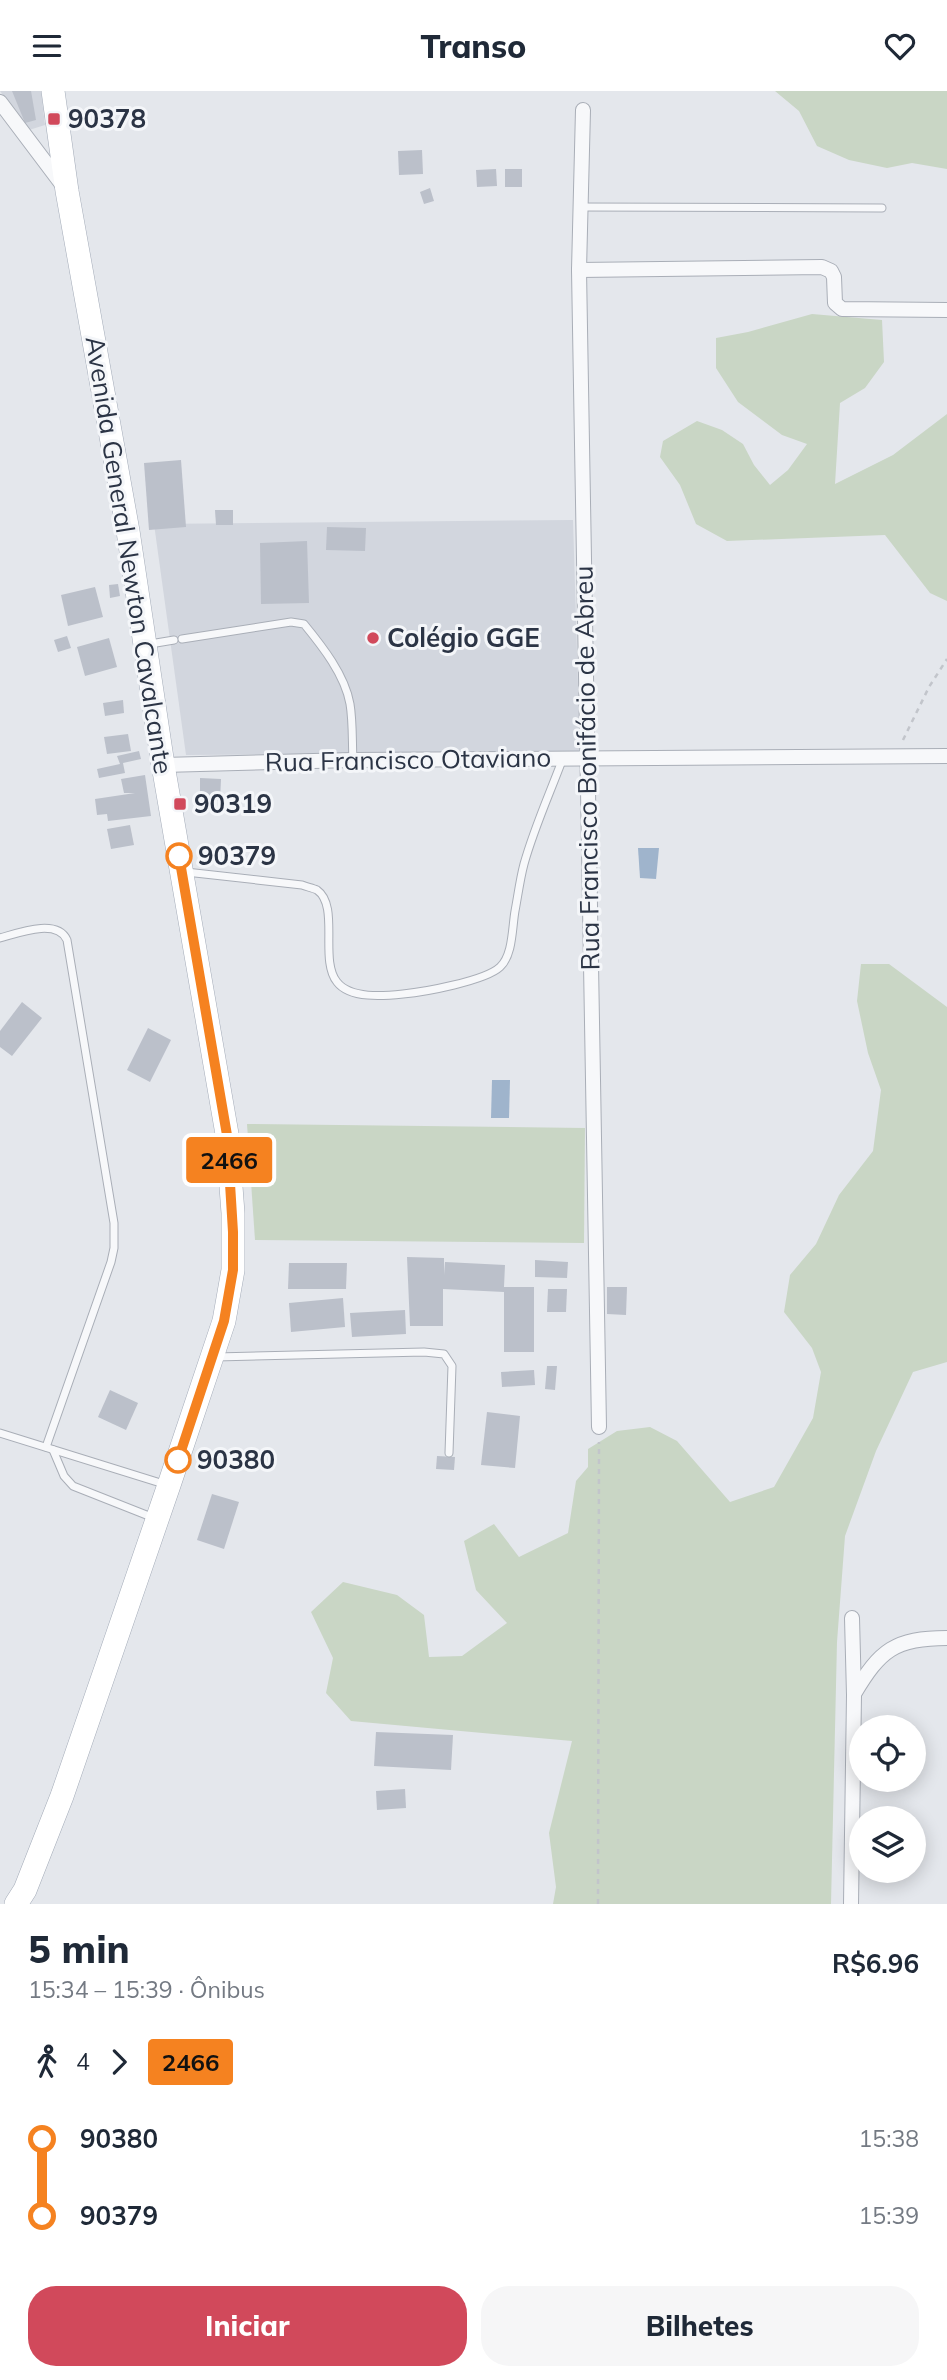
<!DOCTYPE html>
<html lang="pt">
<meta charset="utf-8">
<style>
:root{--surface:#fff;--page:#f6f6f7;--text:#1f2937;--muted:#747a83;--accent:#d1495b}
body{margin:0;font-family:Mulish,sans-serif;background:var(--page);color:var(--text);height:100vh;display:flex;flex-direction:column;font-size:26px;white-space:nowrap}
*{box-sizing:border-box;margin:0}
p{font-size:23px;color:var(--muted)}
.icon{flex:none;width:38px;height:38px;fill:none;stroke:currentColor;stroke-width:2;stroke-linecap:round;stroke-linejoin:round}
.map{position:relative;height:1813px;overflow:hidden}
.sheet{display:flex;flex-direction:column;background:var(--surface);flex:1}
.sheet>*{flex:none}
.badge{padding:0 14px;border-radius:5px;font-size:24px;line-height:46px}
.controls{position:absolute;left:849px;top:1624px;display:grid;gap:14px}
.controls a{display:grid;place-items:center;width:77px;height:77px;border-radius:50%;background:var(--surface);box-shadow:0 4px 18px #0003;font-size:35px}
.map>.badge{position:absolute;translate:-50% -50%;box-shadow:0 0 0 4px #fff}
.legs{display:flex;align-items:center;gap:10px;height:77px;padding:0 28px;font-size:23px}
.legs p{margin-inline-start:auto}
.head{display:flex;align-items:center;justify-content:space-between;height:119px;padding:0 28px}
h1{font-size:38px;font-weight:800;line-height:52px}
.button{display:flex;gap:14px;margin-top:auto;padding:14px 28px}
.button a{flex:1;height:80px;border-radius:28px;background:var(--accent);color:#fff;font-size:28px;font-weight:800;line-height:80px;text-align:center}
.button a+a{background:var(--page);color:var(--text)}
ul{padding:0 28px;list-style:none}
li{display:flex;align-items:center;gap:24px;height:77px;font-size:26px}
li i{display:grid;place-items:center;width:10px;height:100%;margin:0 9px;background:currentColor}
li i::after{content:'';width:18px;height:18px;margin:-9px;border:5px solid;border-radius:50%;background:var(--surface)}
li p{margin-inline-start:auto}
li:first-child i{background:linear-gradient(#0000 50%,currentColor 0)}
li:last-child i{background:linear-gradient(currentColor 50%,#0000 0)}
header{display:flex;justify-content:space-between;align-items:center;height:91px;padding:0 28px;background:var(--surface);font-size:32px;font-weight:800}
.map>svg:first-child{display:block}
.built{fill:#d2d6de}
.green{fill:#c9d6c5}
.water{fill:#9fb4cc}
.building{fill:#bbc0ca}
.lines{fill:none;stroke-linecap:round;stroke-linejoin:round}
.service-casing{stroke:#a9aeb7;stroke-width:9}
.minor-casing{stroke:#a9aeb7;stroke-width:16}
.primary-casing{stroke:#a3abb8;stroke-width:24}
.path{stroke:#c2c5cb;stroke-width:2.5;stroke-dasharray:5 5;stroke-linecap:butt}
.service{stroke:#f7f8fa;stroke-width:7}
.minor{stroke:#f7f8fa;stroke-width:14}
.primary{stroke:#fff;stroke-width:23}
.line-1-casing{stroke:#fff;stroke-width:16}
.line-1{stroke:#f58220;stroke-width:10}
.poi-dot{fill:#d1495b;stroke:#f4f6f9;stroke-width:2.5}
.stop-1-dot{fill:#fff;stroke:#f58220;stroke-width:3.5}
.labels{text-anchor:middle;stroke-width:6;stroke-linejoin:round;paint-order:stroke}
.poi-label{font-size:26px;font-weight:bold;fill:#2b3445;stroke:#f4f6f9;text-anchor:start}
.street-label{font-size:26px;fill:#2b3445;stroke:#f4f6f9}
.stop-label{font-size:26px;font-weight:bold;fill:#2b3445;stroke:#f4f6f9;text-anchor:start}
</style>
<header><svg class="icon" aria-label="menu" viewBox="0 0 24 24"><path d="M4 6h16M4 12h16M4 18h16"/></svg>Transo<svg class="icon" aria-label="heart" viewBox="0 0 24 24"><path d="M12 20l-8-8c-3-5 5-10 8-4 3-6 11-1 8 4z"/></svg></header>
<div class="map">
<svg width="947" height="1813" viewBox="0 0 947 1813">
<rect width="100%" height="100%" fill="#e4e7ec"/>
<g class="built">
<path d="M0,0H41L45,34L29,39Z"/>
<path d="M573,429L580,661L186,664L154,433Z"/>
</g>
<g class="green">
<path d="M775,0H947V78L912,72L887,77L849,69L817,55L799,20Z"/>
<path d="M812,223L882,229L884,271L865,297L840,312L835,393L893,364L947,323V510L930,502L885,444L727,450L696,433L680,394L660,366L663,350L697,330L722,339L743,353L754,374L770,394L788,379L807,353L782,344L738,311L716,277V247L748,241Z"/>
<path d="M861,873H889L947,916V1271L913,1281L876,1360L845,1445L837,1551L831,1813H553L556,1796L549,1742L572,1650L351,1630L326,1602L333,1567L311,1521L343,1491L397,1504L424,1524L429,1566L462,1565L507,1532L476,1499L464,1450L494,1433L519,1466L568,1442L576,1390L588,1376V1358L617,1340L650,1336L677,1350L730,1411L774,1396L813,1327L821,1281L812,1257L784,1221L790,1184L816,1153L839,1104L873,1060L881,999L868,962L857,910Z"/>
<path d="M247,1033L585,1037L584,1152L255,1149Z"/>
</g>
<g class="water">
<path d="M638,757H659L656,788L640,787Z"/>
<path d="M492,989H510L509,1027H491Z"/>
</g>
<g class="building">
<path d="M12,0H31L36,29L25,32Z"/>
<path d="M422,59L423,83L399,84L398,60Z"/>
<path d="M496,78L497,95L477,96L476,79Z"/>
<rect x="505" y="78" width="17" height="18"/>
<path d="M430,97L434,110L424,113L420,101Z"/>
<path d="M181,369L186,436L149,439L144,372Z"/>
<path d="M215,419H233V434H216Z"/>
<path d="M327,436L366,437L365,460L326,459Z"/>
<path d="M307,450L309,512L261,513L260,452Z"/>
<path d="M118,493L120,505L110,507L109,494Z"/>
<path d="M95,496L103,526L68,535L61,504Z"/>
<path d="M67,545L71,557L58,561L54,549Z"/>
<path d="M109,547L117,576L85,585L77,556Z"/>
<path d="M123,609L124,622L105,625L103,612Z"/>
<path d="M128,643L131,660L107,663L104,646Z"/>
<path d="M139,660L141,668L123,672L125,682L99,687L97,678L120,673L117,665Z"/>
<path d="M145,684L151,725L108,730L107,723L97,724L95,708L135,702H124L121,688Z"/>
<path d="M200,687L221,688L220,710L200,709Z"/>
<path d="M130,734L134,754L111,758L107,738Z"/>
<path d="M22,911L42,927L12,965L0,956V940Z"/>
<path d="M148,937L171,949L150,991L127,979Z"/>
<path d="M407,1166L444,1167V1184L445,1171L505,1174L504,1196H534V1261H504V1201L443,1198V1235H410Z"/>
<path d="M535,1169L568,1171L567,1187L535,1186Z"/>
<path d="M289,1172H347L346,1198H288Z"/>
<path d="M607,1196H627L626,1224L607,1223Z"/>
<path d="M548,1198H567L566,1221H547Z"/>
<path d="M343,1207L345,1236L291,1241L289,1212Z"/>
<path d="M405,1219L406,1243L352,1246L350,1222Z"/>
<path d="M547,1275H557L555,1299L545,1298Z"/>
<path d="M534,1279L535,1294L502,1296L501,1281Z"/>
<path d="M110,1299L138,1312L126,1339L98,1326Z"/>
<path d="M487,1321L520,1325L515,1377L481,1374Z"/>
<path d="M437,1365L455,1366L454,1379L436,1378Z"/>
<path d="M212,1403L239,1411L224,1458L197,1449Z"/>
<path d="M376,1641L453,1644L451,1679L374,1675Z"/>
<path d="M405,1698L406,1717L377,1719L376,1700Z"/>
</g>
<g class="lines">
<g class="service-casing">
<g id="service">
<path d="M581,116L882,117"/>
<path d="M182,548L291,531L304,533C322,555 345,584 350,613C353,631 352,651 353,669"/>
<path d="M150,553L174,549"/>
<path d="M186,781L302,794C307,796 313,797 317,799C340,815 319,869 337,891C350,908 384,905 403,903C424,901 485,890 500,876C513,864 512,837 515,820C518,804 520,788 524,773C534,737 550,702 563,667"/>
<path d="M0,847C18,842 57,827 67,849L114,1132V1157L111,1171L46,1356"/>
<path d="M216,1266L424,1261L444,1263L452,1275L449,1362"/>
<path d="M0,1342L167,1394"/>
<path d="M53,1359L64,1385L73,1395L154,1427"/>
</g>
</g>
<g class="minor-casing">
<g id="minor">
<path d="M0,11L64,96"/>
<path d="M583,19L579,179L599,1336"/>
<path d="M579,179L822,176L831,180L834,186L835,212L842,218L947,219"/>
<path d="M163,674L353,669L947,665"/>
<path d="M854,1603C880,1559 895,1547 947,1547"/>
<path d="M851,1813L854,1604L852,1527"/>
</g>
</g>
<g class="primary-casing">
<path id="primary" d="M16,1813L25,1799L62,1705L169,1394L224,1230L233,1179V1122L227,1043L163,674L128,440L67,100L53,0"/>
</g>
<g class="path">
<path d="M903,649L929,596L947,568"/>
<path d="M598,1813L599,1351"/>
</g>
<use href="#service" class="service"/>
<use href="#minor" class="minor"/>
<use href="#primary" class="primary"/>
</g>
<g class="lines">
<g class="line-1-casing">
<path id="line-1" d="M178,1369L224,1230L233,1179V1141L227,1044L179,765"/>
</g>
<use href="#line-1" class="line-1"/>
</g>
<g class="poi-dot">
<rect x="47" y="21" width="14" height="14" rx="3.5"/>
<circle cx="373" cy="547" r="7"/>
<rect x="173" y="706" width="14" height="14" rx="3.5"/>
</g>
<g class="stop-1-dot">
<circle cx="179" cy="765" r="12"/>
<circle cx="178" cy="1369" r="12"/>
</g>
<g class="labels">
<g class="poi-label">
<text x="68" y="37">90378</text>
<text x="387" y="556">Colégio GGE</text>
<text x="194" y="722">90319</text>
</g>
<g class="street-label">
<text transform="translate(129 464) rotate(81)" y="9">Avenida General Newton Cavalcante</text>
<text transform="translate(408 669) rotate(-1)" y="9">Rua Francisco Otaviano</text>
<text transform="translate(587 677) rotate(-91)" y="9">Rua Francisco Bonifácio de Abreu</text>
</g>
<g class="stop-label">
<text x="198" y="774">90379</text>
<text x="197" y="1378">90380</text>
</g>
</g>
</svg>
<div class="controls">
<a><svg class="icon" aria-label="locate" viewBox="0 0 24 24"><circle cx="12" cy="12" r="6"/><path d="M12 2v4M12 18v4M2 12h4M18 12h4"/></svg></a>
<a><svg class="icon" aria-label="layers" viewBox="0 0 24 24"><path d="M12 4l9 5-9 5-9-5zM3 14l9 5 9-5"/></svg></a>
</div>
<b class="badge" style="left:229px;top:1069px;background:#f58220;color:#111">2466</b>
</div>
<section class="sheet">
<div class="head"><div><h1>5 min</h1><p>15:34 – 15:39 · Ônibus</p></div><b>R$6.96</b></div>
<div class="legs"><svg class="icon" aria-label="walk" viewBox="0 0 24 24"><circle cx="13" cy="4" r="2"/><path d="M13 8l-2 6 4 7M11 14l-3 7M7 12l3-4h3l4 4"/></svg>4<svg class="icon" aria-label="forward" viewBox="0 0 24 24"><path d="M9 5l7 7-7 7"/></svg><b class="badge" style="background:#f58220;color:#111">2466</b></div>
<ul>
<li><i style="color:#f58220"></i><b>90380</b><p>15:38</p></li>
<li><i style="color:#f58220"></i><b>90379</b><p>15:39</p></li>
</ul>
<div class="button"><a>Iniciar</a><a>Bilhetes</a></div>
</section>
